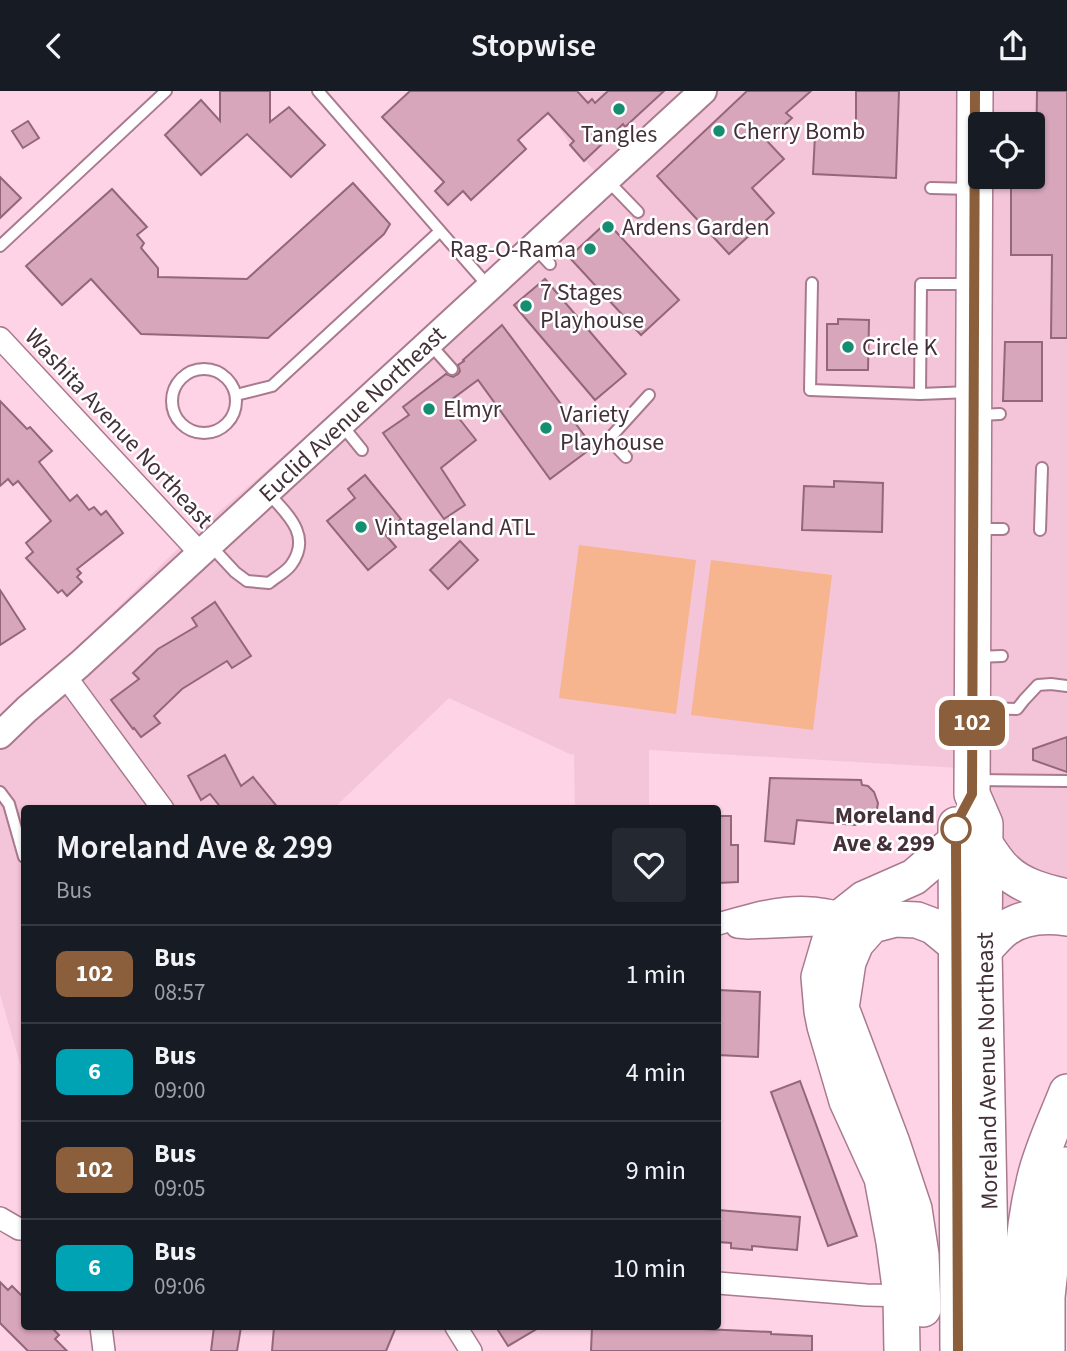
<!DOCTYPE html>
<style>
:root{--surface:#171b24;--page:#242831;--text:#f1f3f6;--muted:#9ea1a6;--line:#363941}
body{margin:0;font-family:"Source Sans 3",sans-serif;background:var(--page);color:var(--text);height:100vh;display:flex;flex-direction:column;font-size:26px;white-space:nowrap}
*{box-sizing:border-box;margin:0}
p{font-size:23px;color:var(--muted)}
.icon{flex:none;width:38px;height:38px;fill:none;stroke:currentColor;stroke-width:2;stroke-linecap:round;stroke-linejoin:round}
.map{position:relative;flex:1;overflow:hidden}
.sheet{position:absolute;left:21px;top:714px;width:700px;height:525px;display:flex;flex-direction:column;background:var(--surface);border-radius:7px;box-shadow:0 2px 5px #0004}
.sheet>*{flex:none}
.badge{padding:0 14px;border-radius:10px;font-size:24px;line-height:46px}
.fabs{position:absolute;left:968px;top:21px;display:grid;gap:14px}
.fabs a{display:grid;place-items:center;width:77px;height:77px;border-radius:7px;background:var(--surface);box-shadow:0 2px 5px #0004;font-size:35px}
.map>.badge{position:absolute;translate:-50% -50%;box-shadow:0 0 0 4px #fff}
.round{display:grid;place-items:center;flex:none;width:74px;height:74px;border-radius:7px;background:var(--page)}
.summary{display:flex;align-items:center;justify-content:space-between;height:119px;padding:0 35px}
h1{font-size:33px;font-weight:600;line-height:52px}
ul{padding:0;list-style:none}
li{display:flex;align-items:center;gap:21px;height:98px;padding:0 35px;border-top:2px solid var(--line)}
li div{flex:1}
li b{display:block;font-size:26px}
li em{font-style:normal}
li .badge{min-width:77px;font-weight:700;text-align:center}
header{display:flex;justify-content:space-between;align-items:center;height:91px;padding:0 35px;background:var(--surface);font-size:32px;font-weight:600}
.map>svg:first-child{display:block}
.built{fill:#f4c5d9;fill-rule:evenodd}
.green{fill:#f6b58e}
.building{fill:#d8a6bb;stroke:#93667a;stroke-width:2}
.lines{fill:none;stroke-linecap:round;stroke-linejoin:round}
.service-casing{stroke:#a9798e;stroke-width:14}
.minor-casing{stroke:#a9798e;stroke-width:24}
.tertiary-casing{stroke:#a9798e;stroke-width:30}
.trunk-casing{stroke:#a9798e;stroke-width:38}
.service{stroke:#fff;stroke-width:10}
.minor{stroke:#fff;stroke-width:21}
.tertiary{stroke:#fff;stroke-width:26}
.trunk{stroke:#fff;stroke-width:35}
.line-casing{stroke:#fff;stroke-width:16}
.line{stroke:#8b5e3c;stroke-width:10}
.poi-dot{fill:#158d71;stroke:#fff;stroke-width:2.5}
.stop-dot{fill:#fff;stroke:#8b5e3c;stroke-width:3.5}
.labels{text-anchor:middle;stroke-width:5;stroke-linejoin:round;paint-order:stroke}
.poi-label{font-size:24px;fill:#443039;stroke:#fff;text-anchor:start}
.street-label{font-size:24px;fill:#443039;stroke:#fff}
.stop-label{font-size:24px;font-weight:bold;fill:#443039;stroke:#fff;text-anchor:end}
</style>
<header><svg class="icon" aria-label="back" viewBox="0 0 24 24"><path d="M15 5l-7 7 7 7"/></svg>Stopwise<svg class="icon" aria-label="share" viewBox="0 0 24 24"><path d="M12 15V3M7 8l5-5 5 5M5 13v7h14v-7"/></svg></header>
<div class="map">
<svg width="1067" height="1260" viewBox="0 0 1067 1260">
<rect width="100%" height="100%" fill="#fdd3e5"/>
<path class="built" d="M534,0H1067V841L969,838L959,677L649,659V717H575L574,662L572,664L449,607L334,717L24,718V986L0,903V631L190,446L602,88L570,53ZM980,33H1032V86H980Z"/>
<g class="green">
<path d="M579,454L696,469L676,623L559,607Z"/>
<path d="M711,469L832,484L813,639L691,624Z"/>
</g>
<g class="building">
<path d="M220,0H270V31L289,16L325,54L291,86L247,43L201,84L165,44L201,9L220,30Z"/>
<path d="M410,0H577L588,12L592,8L595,12L608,0H664L625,36L623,33L584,70L570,54L574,50L548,22L518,49L526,58L471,109L463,100L448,114L435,100L444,91L382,26Z"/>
<path d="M747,0H811L786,22L792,27L767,50L784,68L752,97L774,122L729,163L657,85Z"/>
<path d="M856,0H899L896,87L813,83L815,44L856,46Z"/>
<path d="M1037,0H1067V247H1051L1052,164H1011V86H1032V68H1036Z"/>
<path d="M28,30L39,47L23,57L12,40Z"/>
<path d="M0,86L21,107L0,127Z"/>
<path d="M353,92L390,133L384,143L268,247L141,243L91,188L62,214L26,175L112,98L147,136L137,144L144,152L141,157L158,177V186L247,188Z"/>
<path d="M607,131L679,209L641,244L569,166Z"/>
<path d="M545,188L626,283L595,309L514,214Z"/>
<path d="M838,228L869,229L868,279H827V233H838Z"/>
<path d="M502,234L593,356L550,388L478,289L447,312L476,349L441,377L465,414L444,428L383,342L409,324L403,316L446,283L453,286L458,283L460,280L458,274L464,270L463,269Z"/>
<path d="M1005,251H1042V310H1003Z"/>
<path d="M0,310L27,338L30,336L52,360L39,371L70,410L77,404L89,419L94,416L101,424L106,420L123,442L77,478L81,482L77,486L82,491L67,505L62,499L58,502L26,467L33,461L26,452L51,430L18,390L13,394L8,388L0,395Z"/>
<path d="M365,384L401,428L384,442L396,456L368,479L327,430L355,407L348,398Z"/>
<path d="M834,390L883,392L882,441L802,439L804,395L834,396Z"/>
<path d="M460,450L478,469L448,498L430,479Z"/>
<path d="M0,499L25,538L0,554Z"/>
<path d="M215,511L251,565L232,577L227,570L182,598L154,625L160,632L141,646L134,637L133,638L111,609L139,588L133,582L158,558L197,535L192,527Z"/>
<path d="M1067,646V681L1033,669V658Z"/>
<path d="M225,664L241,695L253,686L279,718H222L210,703L201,709L188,685Z"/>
<path d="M770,687L861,689L862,694L868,695L874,701L878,712L877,718L874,723L855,734L797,729L794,753L765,750Z"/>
<path d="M718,725H731V754H738V791L718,792Z"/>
<path d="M718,899L760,901L758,966L718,964Z"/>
<path d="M800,990L857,1145L828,1155L771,1001Z"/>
<path d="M718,1119L800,1126L797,1159L752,1155V1159L731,1157V1152L718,1151Z"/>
<path d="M0,1191L8,1199L12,1195L24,1207V1236H51L59,1244L55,1248L67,1260H28L0,1232Z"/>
<path d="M214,1236H241L237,1260H211Z"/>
<path d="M274,1236H396L386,1260H272Z"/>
<path d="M496,1236H540L508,1255Z"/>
<path d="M592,1236H683L682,1237L771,1241V1243L812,1245V1260H591Z"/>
</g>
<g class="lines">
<g class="service-casing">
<g id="service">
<path d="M318,0L489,196"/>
<path d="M607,89L638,121"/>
<path d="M931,97L972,98"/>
<path d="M0,155L166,0"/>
<path d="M535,157L550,173"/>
<path d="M812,192L810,299L920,303L970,301"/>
<path d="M429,252L452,278"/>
<circle cx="204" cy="310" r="32"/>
<path d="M920,303L921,193H971"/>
<path d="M236,304L272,295L439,141"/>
<path d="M980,324L1000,323"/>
<path d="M341,333L362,359"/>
<path d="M626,366L609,348L649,304"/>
<path d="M979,438H1003"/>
<path d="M1040,439L1042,377"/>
<path d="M210,454L235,481L247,490L269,492C276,486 286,481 291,474C313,444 286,422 267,401"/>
<path d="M977,566L1002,565"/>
<path d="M979,617L1017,618L1024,609L1038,594L1051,593L1067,595"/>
<path d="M975,689L1067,690"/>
<path d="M0,701L9,713L24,766"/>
</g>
</g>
<g class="minor-casing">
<g id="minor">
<path d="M0,247L201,463"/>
<path d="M66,586L163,718"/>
<path d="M718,833C766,819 806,807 854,827"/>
<path d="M737,836L748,837L839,833L848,836"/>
<path d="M0,1127L19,1138H24"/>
<path d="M718,1192L866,1204L911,1205"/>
<path d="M101,1236L104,1260"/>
<path d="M456,1236L471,1260"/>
</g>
</g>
<g class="tertiary-casing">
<path id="tertiary" d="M0,644L27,618L80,573L703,0"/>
</g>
<g class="trunk-casing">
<g id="trunk">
<path d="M975,0L972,703L985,733L984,859L992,1260"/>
<path d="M956,734L958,1260"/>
<path d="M984,752C991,761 997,772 1005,779C1021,795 1045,801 1067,806"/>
<path d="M984,859C991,852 997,844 1005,838C1023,825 1046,824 1067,827"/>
<path d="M923,1218L921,1164L914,1118L892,1052L841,917L848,871L856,852L872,834L895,828L917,829L933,835L955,853"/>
<path d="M902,1260L901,1204L894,1151L882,1087L847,1010L825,935L822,920L819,886L829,852L845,823L864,808L914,786L956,750"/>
<path d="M1023,1260C1019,1203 1021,1143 1035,1087C1042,1058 1056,1029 1067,1001"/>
<path d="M1047,1260V1206L1054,1142L1067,1074"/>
</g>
</g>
<use href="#service" class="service"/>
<use href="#minor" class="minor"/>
<use href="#tertiary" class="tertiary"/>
<use href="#trunk" class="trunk"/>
</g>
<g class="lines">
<g class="line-casing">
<path id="line" d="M958,1260L956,750V733L972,703L975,0"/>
</g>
<use href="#line" class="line"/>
</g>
<g class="poi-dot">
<circle cx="619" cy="18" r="7"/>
<circle cx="719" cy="40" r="7"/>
<circle cx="608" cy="136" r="7"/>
<circle cx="590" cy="158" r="7"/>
<circle cx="526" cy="215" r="7"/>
<circle cx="848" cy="256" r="7"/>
<circle cx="429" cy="318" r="7"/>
<circle cx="546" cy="337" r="7"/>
<circle cx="361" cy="436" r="7"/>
</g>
<circle class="stop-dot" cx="956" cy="738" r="14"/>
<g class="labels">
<g class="poi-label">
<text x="733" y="48">Cherry Bomb</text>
<text x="619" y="51" text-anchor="middle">Tangles</text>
<text x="622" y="144">Ardens Garden</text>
<text x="576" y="166" text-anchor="end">Rag-O-Rama</text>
<text x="540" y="209">7 Stages<tspan x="540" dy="28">Playhouse</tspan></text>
<text x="862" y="264">Circle K</text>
<text x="443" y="326">Elmyr</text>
<text x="560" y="331">Variety<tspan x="560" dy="28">Playhouse</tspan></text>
<text x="375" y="444">Vintageland ATL</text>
</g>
<g class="street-label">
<text transform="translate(352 323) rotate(-43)" y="8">Euclid Avenue Northeast</text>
<text transform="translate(119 337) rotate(47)" y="8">Washita Avenue Northeast</text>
<text transform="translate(987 980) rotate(-91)" y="8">Moreland Avenue Northeast</text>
</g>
<g class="stop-label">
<text x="935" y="732">Moreland<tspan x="935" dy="28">Ave &amp; 299</tspan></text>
</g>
</g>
</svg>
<div class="fabs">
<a><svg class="icon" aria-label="locate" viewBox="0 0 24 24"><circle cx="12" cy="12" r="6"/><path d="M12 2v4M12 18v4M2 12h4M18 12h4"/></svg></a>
</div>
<b class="badge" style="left:972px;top:632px;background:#8b5e3c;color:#fff">102</b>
<section class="sheet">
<div class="summary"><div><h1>Moreland Ave &amp; 299</h1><p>Bus</p></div><a class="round"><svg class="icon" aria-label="heart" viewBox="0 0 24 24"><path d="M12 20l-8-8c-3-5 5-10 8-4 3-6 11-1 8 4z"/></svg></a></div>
<ul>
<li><span class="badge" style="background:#8b5e3c;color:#fff">102</span><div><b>Bus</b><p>08:57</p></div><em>1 min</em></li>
<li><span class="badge" style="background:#00a3b4;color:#fff">6</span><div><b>Bus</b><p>09:00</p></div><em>4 min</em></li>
<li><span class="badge" style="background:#8b5e3c;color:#fff">102</span><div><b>Bus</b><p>09:05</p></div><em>9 min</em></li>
<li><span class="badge" style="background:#00a3b4;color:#fff">6</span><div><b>Bus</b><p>09:06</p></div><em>10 min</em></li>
</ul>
</section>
</div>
